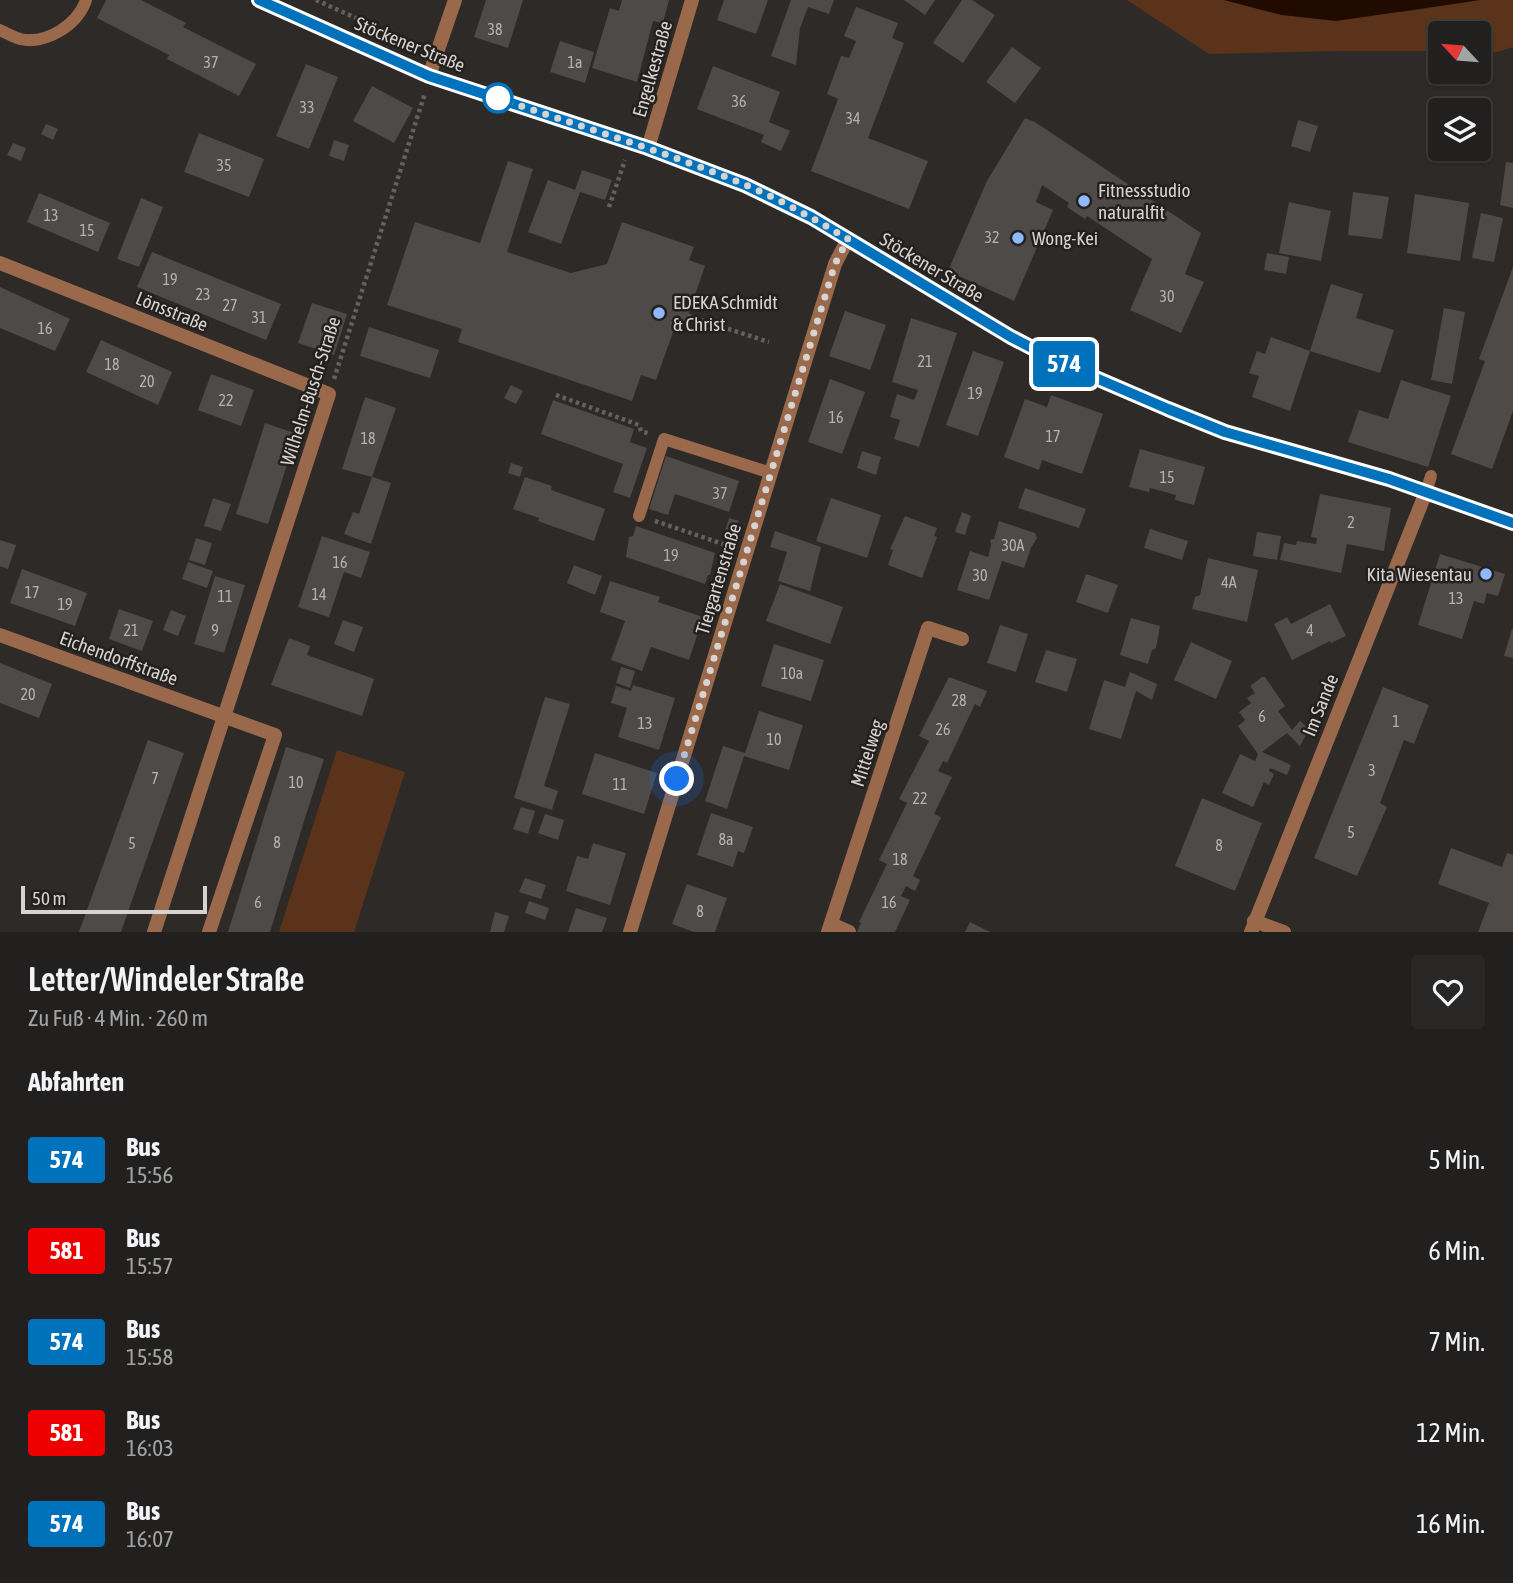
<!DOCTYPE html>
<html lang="de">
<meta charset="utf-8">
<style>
:root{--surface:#22201e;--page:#2a2827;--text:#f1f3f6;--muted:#a2a3a4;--line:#3f3e3c}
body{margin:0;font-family:"Asap Condensed",sans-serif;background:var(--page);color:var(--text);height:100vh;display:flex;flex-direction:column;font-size:26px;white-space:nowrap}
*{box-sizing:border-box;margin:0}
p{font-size:23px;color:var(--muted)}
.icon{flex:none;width:38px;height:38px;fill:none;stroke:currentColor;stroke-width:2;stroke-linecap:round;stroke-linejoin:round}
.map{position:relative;height:932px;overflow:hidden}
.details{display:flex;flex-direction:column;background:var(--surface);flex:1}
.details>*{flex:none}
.badge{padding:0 14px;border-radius:5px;font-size:24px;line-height:46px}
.needle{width:46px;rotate:296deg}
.buttons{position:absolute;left:1428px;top:21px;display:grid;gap:14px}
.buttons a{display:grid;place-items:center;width:63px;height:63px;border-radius:7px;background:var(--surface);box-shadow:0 2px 5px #0004,0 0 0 2px var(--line);font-size:35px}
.scale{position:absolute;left:21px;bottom:18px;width:186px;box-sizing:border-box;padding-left:7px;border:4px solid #d6d4d3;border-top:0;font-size:19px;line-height:24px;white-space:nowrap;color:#d6d4d3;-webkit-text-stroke:5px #23201e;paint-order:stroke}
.you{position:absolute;width:35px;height:35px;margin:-18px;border:5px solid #fff;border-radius:50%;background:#1a73e8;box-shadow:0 0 0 10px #1a73e833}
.map>.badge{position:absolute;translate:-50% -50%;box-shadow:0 0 0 4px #fff}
h2{padding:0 28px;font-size:26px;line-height:63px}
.round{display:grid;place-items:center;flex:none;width:74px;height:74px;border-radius:7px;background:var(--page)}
.summary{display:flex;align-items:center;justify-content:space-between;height:119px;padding:0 28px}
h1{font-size:33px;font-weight:600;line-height:52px}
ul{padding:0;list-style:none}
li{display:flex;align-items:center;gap:21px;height:91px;padding:0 28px}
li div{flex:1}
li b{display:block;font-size:26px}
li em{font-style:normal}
li .badge{min-width:77px;font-weight:700;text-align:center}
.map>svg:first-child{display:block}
.green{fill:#5b331b}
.water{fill:#210b01}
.building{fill:#4d4a48}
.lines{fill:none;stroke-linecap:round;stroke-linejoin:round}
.path{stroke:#63605f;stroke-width:4.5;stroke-dasharray:3.5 3.5;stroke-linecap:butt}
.lane{stroke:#9a684b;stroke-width:12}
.street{stroke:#9a684b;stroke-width:14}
.secondary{stroke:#da895b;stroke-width:14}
.line-casing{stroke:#fff;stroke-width:16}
.line{stroke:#0072bc;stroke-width:10}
.walk{stroke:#d6d4d3;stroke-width:7;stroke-dasharray:0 12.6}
.stop-dot{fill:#fff;stroke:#0072bc;stroke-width:3.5}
.poi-dot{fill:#8fb8fd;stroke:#23201e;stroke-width:2.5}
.labels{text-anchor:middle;stroke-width:5;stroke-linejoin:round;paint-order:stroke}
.number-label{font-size:16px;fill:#b4b2b0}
.street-label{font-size:19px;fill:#d6d4d3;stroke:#23201e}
.poi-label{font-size:19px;fill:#d6d4d3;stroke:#23201e;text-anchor:start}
</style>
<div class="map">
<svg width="1513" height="932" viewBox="0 0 1513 932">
<rect width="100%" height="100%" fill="#2d2a28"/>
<g class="green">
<path d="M1127,0H1224L1282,15L1403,12L1480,0H1513V47L1497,52L1479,51V33H1440V51H1341L1209,54Z"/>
<path d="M337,750L405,772L354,932H279Z"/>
</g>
<path class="water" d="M1224,0H1480L1336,21L1282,15Z"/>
<g class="building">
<path d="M106,0H141L186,23L183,27L256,64L239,96L167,59L169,55L97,18Z"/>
<path d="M486,0H523L508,48L474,37Z"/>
<path d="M622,0H669L663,23L653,21L637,82L592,68L610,8L619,11Z"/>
<path d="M724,0H768L756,34L717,20Z"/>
<path d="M791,0H834L829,14L808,7L800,28L796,65L771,56Z"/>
<path d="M904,0H935L925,15Z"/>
<path d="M962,0H972L995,15L963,63L933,43Z"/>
<path d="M856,7L898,23L892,38L904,43L868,138L928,161L909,209L811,171L838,99L827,94L841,56L849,58L856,41L844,36Z"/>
<path d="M560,41L594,52L585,83L550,72Z"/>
<path d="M1012,47L1041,68L1015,103L986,82Z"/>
<path d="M306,64L338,77L309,149L276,136Z"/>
<path d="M713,66L780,92L769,122L790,131L781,151L761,142L764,135L697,109Z"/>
<path d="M372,86L413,108L394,143L353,121Z"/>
<path d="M1025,118L1035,122L1201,233L1185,274L1204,282L1181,333L1130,310L1152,259L1087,216L1085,219L1067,207L1069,203L1042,185L1036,202L1053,210L1014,301L948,271L987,181Z"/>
<path d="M1298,120L1318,126L1310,152L1291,146Z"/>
<path d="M46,124L58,129L53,140L41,134Z"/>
<path d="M199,133L264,159L249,197L184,172Z"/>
<path d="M334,140L349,145L344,161L329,156Z"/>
<path d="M13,143L26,148L21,161L7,155Z"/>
<path d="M508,161L533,169L507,252L571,273L607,264L622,222L694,247L689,260L705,266L685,324L677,321L656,380L641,375L632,401L458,342L462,329L387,305L415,222L480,243Z"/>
<path d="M1506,162L1513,163V208L1500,205Z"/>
<path d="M582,170L612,180L605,200L580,192L561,244L528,232L548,180L575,190Z"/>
<path d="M1353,192L1389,197L1382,239L1348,235Z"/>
<path d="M39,193L110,223L98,252L27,222Z"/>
<path d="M1415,194L1469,203L1460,261L1407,253Z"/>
<path d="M141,198L163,207L139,267L117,259Z"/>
<path d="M1289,202L1331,211L1321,261L1279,253Z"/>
<path d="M1481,213L1503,218L1494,262L1472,258Z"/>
<path d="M152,252L281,304L266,340L137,287Z"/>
<path d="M1267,253L1289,257L1286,274L1264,270Z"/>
<path d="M1513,267V411L1492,469L1451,454L1485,361L1479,359Z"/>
<path d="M1331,284L1363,294L1356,318L1394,330L1380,373L1310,351Z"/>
<path d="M0,287L70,319L55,351L0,328Z"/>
<path d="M312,303L347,314L334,355L298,343Z"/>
<path d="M1444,308L1465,312L1452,384L1431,380Z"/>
<path d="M845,311L886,325L870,370L829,356Z"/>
<path d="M911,318L957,333L919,447L894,439L900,420L890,417L897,394L914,400L918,390L892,382Z"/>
<path d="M369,327L439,350L430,378L360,356Z"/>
<path d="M1271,337L1310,351L1290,411L1252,397L1259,376L1249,373L1257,351L1265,354Z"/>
<path d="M101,340L172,372L158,405L86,372Z"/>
<path d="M973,351L1004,362L978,436L946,425Z"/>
<path d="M211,374L254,390L241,426L198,410Z"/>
<path d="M830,379L865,392L842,454L808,442Z"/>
<path d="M1401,380L1451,396L1428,467L1348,442L1359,410L1388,419Z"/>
<path d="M511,385L523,391L516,404L504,398Z"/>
<path d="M1051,395L1103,414L1082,474L1042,460L1039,470L1004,457L1025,399L1047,407Z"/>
<path d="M365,397L396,408L372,477L342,469Z"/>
<path d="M553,400L634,429L630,442L647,448L630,498L613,492L623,464L541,434Z"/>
<path d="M265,423L297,434L268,524L236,514Z"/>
<path d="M1140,449L1205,467L1194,505L1175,500L1176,495L1150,488L1149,492L1129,487Z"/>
<path d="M862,451L881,457L876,475L857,468Z"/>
<path d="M666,456L739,481L729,512L675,494L668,515L649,509Z"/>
<path d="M511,463L523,467L520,477L508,473Z"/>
<path d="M372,477L391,483L371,544L344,534L353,512L359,514Z"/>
<path d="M525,477L552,486L551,490L605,509L594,541L538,521L539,518L513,509Z"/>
<path d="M1025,488L1086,509L1079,528L1018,508Z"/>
<path d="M1320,494L1391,508L1384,551L1347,544L1341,573L1280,560L1284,543L1296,545L1297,541L1316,544L1317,538L1311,537Z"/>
<path d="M213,498L231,504L221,531L204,526Z"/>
<path d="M831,498L881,515L867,558L816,541Z"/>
<path d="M962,512L971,516L965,535L955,532Z"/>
<path d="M905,516L937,528L934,536L937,537L922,578L888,565L893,550L890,549Z"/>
<path d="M729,518L739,521L733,540L723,537Z"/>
<path d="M999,521L1035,533L1037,538L1031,548L1024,568L1002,561L989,600L957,590L970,551L988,557L991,545L990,540L994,539Z"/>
<path d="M636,526L715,553L710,575H708L705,584L626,557L629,537L633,536Z"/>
<path d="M1150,529L1188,541L1182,560L1144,548Z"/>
<path d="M775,531L821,547L810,591L778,581L787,552L770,547Z"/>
<path d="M1257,532L1281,536L1277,560L1253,556Z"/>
<path d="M322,536L370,552L361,578L344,572L329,617L298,607Z"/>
<path d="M196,538L212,543L205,565L189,560Z"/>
<path d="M0,540L16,545L8,569L0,566Z"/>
<path d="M1440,554L1505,574L1498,596L1487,593L1484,604L1474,601L1462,639L1418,625Z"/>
<path d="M1208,558L1258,570L1247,622L1192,609L1195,597L1200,595Z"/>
<path d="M188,562L213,571L207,588L182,579Z"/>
<path d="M574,565L602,576L595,595L567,583Z"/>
<path d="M22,569L87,593L75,626L10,603Z"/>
<path d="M1086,574L1118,585L1108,613L1076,602Z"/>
<path d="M215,576L245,585L224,653L194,644Z"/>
<path d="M610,581L660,597L658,602L703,617L689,660L651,647L642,671L611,660L625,621L600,612Z"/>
<path d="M780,584L843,607L830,644L766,621Z"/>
<path d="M1330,604L1346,636L1331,643L1330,641L1292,660L1274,624L1287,617L1291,624Z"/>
<path d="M119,609L153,621L142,651L109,639Z"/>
<path d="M171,610L186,616L178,636L163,630Z"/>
<path d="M1131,618L1160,626L1156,648L1152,650L1148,664L1120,655Z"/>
<path d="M343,620L363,627L354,652L334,644Z"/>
<path d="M1000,625L1028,634L1016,672L987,663Z"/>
<path d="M1512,629H1513V658L1504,656Z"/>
<path d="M289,638L310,646L307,655L374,679L362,716L271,685Z"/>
<path d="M1191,642L1232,661L1216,699L1174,680Z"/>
<path d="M774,644L824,660L811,701L761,686Z"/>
<path d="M1046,650L1077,659L1067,692L1035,682Z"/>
<path d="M0,663L52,684L39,718L0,703Z"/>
<path d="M621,667L635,671L630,688L616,683Z"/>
<path d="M1130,672L1157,684L1152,700L1136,691L1121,739L1089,729L1104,680L1125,687Z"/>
<path d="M949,677L987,691L980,707L975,704L947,763L943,761L938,771L952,777L934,814L941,817L913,876L920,880L915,891L906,886L901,896L910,900L895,932H857L861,923L859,922L887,864L879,860L907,803L899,799L929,741L919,736Z"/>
<path d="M1262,677H1265L1285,706L1278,711L1292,730L1300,721L1309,729L1300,746L1287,733L1262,752L1291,765L1287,775L1270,768L1269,771L1274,774L1269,785L1264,782L1253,807L1222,793L1240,754L1255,761L1258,754L1238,726L1245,720L1239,712L1251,703L1247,698L1255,693L1250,686Z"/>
<path d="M633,685L675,698L659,750L618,737L627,708L611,703L616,686L631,691Z"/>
<path d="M1383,687L1429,705L1414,744L1404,740L1380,803L1387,807L1357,876L1314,858Z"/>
<path d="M545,697L570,704L544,786L558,791L552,810L514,798Z"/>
<path d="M759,711L803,725L789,770L744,756L727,809L705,801L723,746L745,753Z"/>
<path d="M148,740L184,753L138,883L121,932H79Z"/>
<path d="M286,747L324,759L305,818L270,932H228Z"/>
<path d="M595,753L657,773L644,814L582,794Z"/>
<path d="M1202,798L1262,823L1235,891L1175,866Z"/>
<path d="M521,807L535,811L528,834L513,829Z"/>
<path d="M711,813L753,827L744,853L738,851L733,867L697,855Z"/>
<path d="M545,814L564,820L558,840L538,833Z"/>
<path d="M593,843L626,853L610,905L566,891L577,856L588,859Z"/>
<path d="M1451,848L1502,867L1507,853L1513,855V932H1478L1489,903L1438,884Z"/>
<path d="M525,878L546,885L541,899L519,892Z"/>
<path d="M687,884L727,898L715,932H694L672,924Z"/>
<path d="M529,901L549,908L545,920L525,913Z"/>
<path d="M576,908L607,918L602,932H568Z"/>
<path d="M495,912L509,916L504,932H490Z"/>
<path d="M970,922L990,932H965Z"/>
</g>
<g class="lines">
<g class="path">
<path d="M316,0L420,47"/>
<path d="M609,207L625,160"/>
<path d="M688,316L769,342"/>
<path d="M334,379L425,93"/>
<path d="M556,395L639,425L641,431L650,434"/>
<path d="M655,521L729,546"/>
</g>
<g class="lane">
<path d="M0,30C6,33 14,37 20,39C47,45 78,24 86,0"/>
<path d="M1426,492L1431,476"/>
<path d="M639,516L664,439L771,473"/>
</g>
<g class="street">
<path d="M429,76L455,0"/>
<path d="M648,148L692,0"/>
<path d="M0,263L329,394L154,932"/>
<path d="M0,635L275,735L209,932"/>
<path d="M1254,921L1284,932"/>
<path d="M831,924L849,932"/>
<path d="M630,932L835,264L848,239"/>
<path d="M828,932L928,628L962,639"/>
<path d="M1251,932L1426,492"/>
</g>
<path class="secondary" d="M259,0L429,76L648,148L745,185L811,217L1011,337L1061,363L1168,409L1225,432L1389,479L1513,523"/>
</g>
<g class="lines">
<g class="line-casing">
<path id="line" d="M259,0L429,76L648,148L745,185L811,217L1011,337L1061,363L1168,409L1225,432L1389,479L1513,523"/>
</g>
<use href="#line" class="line"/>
<path class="walk" d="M498,98C575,125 664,151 743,184C780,199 814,219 848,239L835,264L677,779"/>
</g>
<circle class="stop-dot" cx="498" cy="98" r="14"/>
<g class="poi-dot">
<circle cx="1084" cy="201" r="7"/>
<circle cx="1018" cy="238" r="7"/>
<circle cx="659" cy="313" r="7"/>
<circle cx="1486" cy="574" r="7"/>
</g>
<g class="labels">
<g class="number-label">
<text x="495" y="35">38</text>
<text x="211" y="68">37</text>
<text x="575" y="68">1a</text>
<text x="739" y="107">36</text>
<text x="307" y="113">33</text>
<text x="853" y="124">34</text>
<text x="224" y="171">35</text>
<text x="51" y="221">13</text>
<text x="87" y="236">15</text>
<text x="992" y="243">32</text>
<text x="170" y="285">19</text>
<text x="203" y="300">23</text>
<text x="1167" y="302">30</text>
<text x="230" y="311">27</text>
<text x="259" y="323">31</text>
<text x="45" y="334">16</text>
<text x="925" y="367">21</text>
<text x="112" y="370">18</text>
<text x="147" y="387">20</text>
<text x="975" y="399">19</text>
<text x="226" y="406">22</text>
<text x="836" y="423">16</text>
<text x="1053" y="442">17</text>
<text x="368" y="444">18</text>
<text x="1167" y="483">15</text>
<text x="720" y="499">37</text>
<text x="1351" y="528">2</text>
<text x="1013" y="551">30A</text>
<text x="671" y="561">19</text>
<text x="340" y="568">16</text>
<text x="980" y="581">30</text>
<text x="1229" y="588">4A</text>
<text x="32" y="598">17</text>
<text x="319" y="600">14</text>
<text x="225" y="602">11</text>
<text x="1456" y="604">13</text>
<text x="65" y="610">19</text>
<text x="131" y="636">21</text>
<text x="215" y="636">9</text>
<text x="1310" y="636">4</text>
<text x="792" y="679">10a</text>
<text x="28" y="700">20</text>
<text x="959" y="706">28</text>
<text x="1262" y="722">6</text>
<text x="1396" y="727">1</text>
<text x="645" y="729">13</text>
<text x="943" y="735">26</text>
<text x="774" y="745">10</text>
<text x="1372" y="776">3</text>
<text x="155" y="784">7</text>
<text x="296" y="788">10</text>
<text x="620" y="790">11</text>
<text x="920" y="804">22</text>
<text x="1351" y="838">5</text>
<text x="726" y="845">8a</text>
<text x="277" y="848">8</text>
<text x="132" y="849">5</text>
<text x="1219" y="851">8</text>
<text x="900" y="865">18</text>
<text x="258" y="908">6</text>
<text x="889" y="908">16</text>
<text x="700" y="917">8</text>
</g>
<g class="street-label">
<text transform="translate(410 44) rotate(22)" y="7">Stöckener Straße</text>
<text transform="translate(652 69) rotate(-74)" y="7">Engelkestraße</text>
<text transform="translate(932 267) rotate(31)" y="7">Stöckener Straße</text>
<text transform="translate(172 311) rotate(22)" y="7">Lönsstraße</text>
<text transform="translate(310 391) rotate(-72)" y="7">Wilhelm-Busch-Straße</text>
<text transform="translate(718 579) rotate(-73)" y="7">Tiergartenstraße</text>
<text transform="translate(119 658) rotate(20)" y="7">Eichendorffstraße</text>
<text transform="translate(1320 705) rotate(-68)" y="7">Im Sande</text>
<text transform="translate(867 753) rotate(-72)" y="7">Mittelweg</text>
</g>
<g class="poi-label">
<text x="1098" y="197">Fitnessstudio<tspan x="1098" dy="22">naturalfit</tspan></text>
<text x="1032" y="245">Wong-Kei</text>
<text x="673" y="309">EDEKA Schmidt<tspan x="673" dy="22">&amp; Christ</tspan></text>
<text x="1472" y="581" text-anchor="end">Kita Wiesentau</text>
</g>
</g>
</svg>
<div class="buttons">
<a><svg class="needle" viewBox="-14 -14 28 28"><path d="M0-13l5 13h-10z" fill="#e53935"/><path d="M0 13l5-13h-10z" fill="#a2a3a4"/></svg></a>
<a><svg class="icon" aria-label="layers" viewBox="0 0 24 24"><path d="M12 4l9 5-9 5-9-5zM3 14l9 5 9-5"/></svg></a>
</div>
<div class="scale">50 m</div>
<div class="you" style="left:677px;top:779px"></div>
<b class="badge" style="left:1064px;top:364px;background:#0072bc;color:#fff">574</b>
</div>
<section class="details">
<div class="summary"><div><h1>Letter/Windeler Straße</h1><p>Zu Fuß · 4 Min. · 260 m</p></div><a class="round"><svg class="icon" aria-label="heart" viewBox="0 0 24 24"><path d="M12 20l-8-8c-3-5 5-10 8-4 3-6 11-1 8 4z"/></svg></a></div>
<h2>Abfahrten</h2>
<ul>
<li><span class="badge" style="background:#0072bc;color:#fff">574</span><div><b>Bus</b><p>15:56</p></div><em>5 Min.</em></li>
<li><span class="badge" style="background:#e00;color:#fff">581</span><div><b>Bus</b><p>15:57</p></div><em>6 Min.</em></li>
<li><span class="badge" style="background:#0072bc;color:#fff">574</span><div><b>Bus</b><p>15:58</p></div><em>7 Min.</em></li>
<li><span class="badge" style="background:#e00;color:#fff">581</span><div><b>Bus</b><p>16:03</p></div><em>12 Min.</em></li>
<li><span class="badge" style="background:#0072bc;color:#fff">574</span><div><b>Bus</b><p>16:07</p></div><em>16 Min.</em></li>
</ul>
</section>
